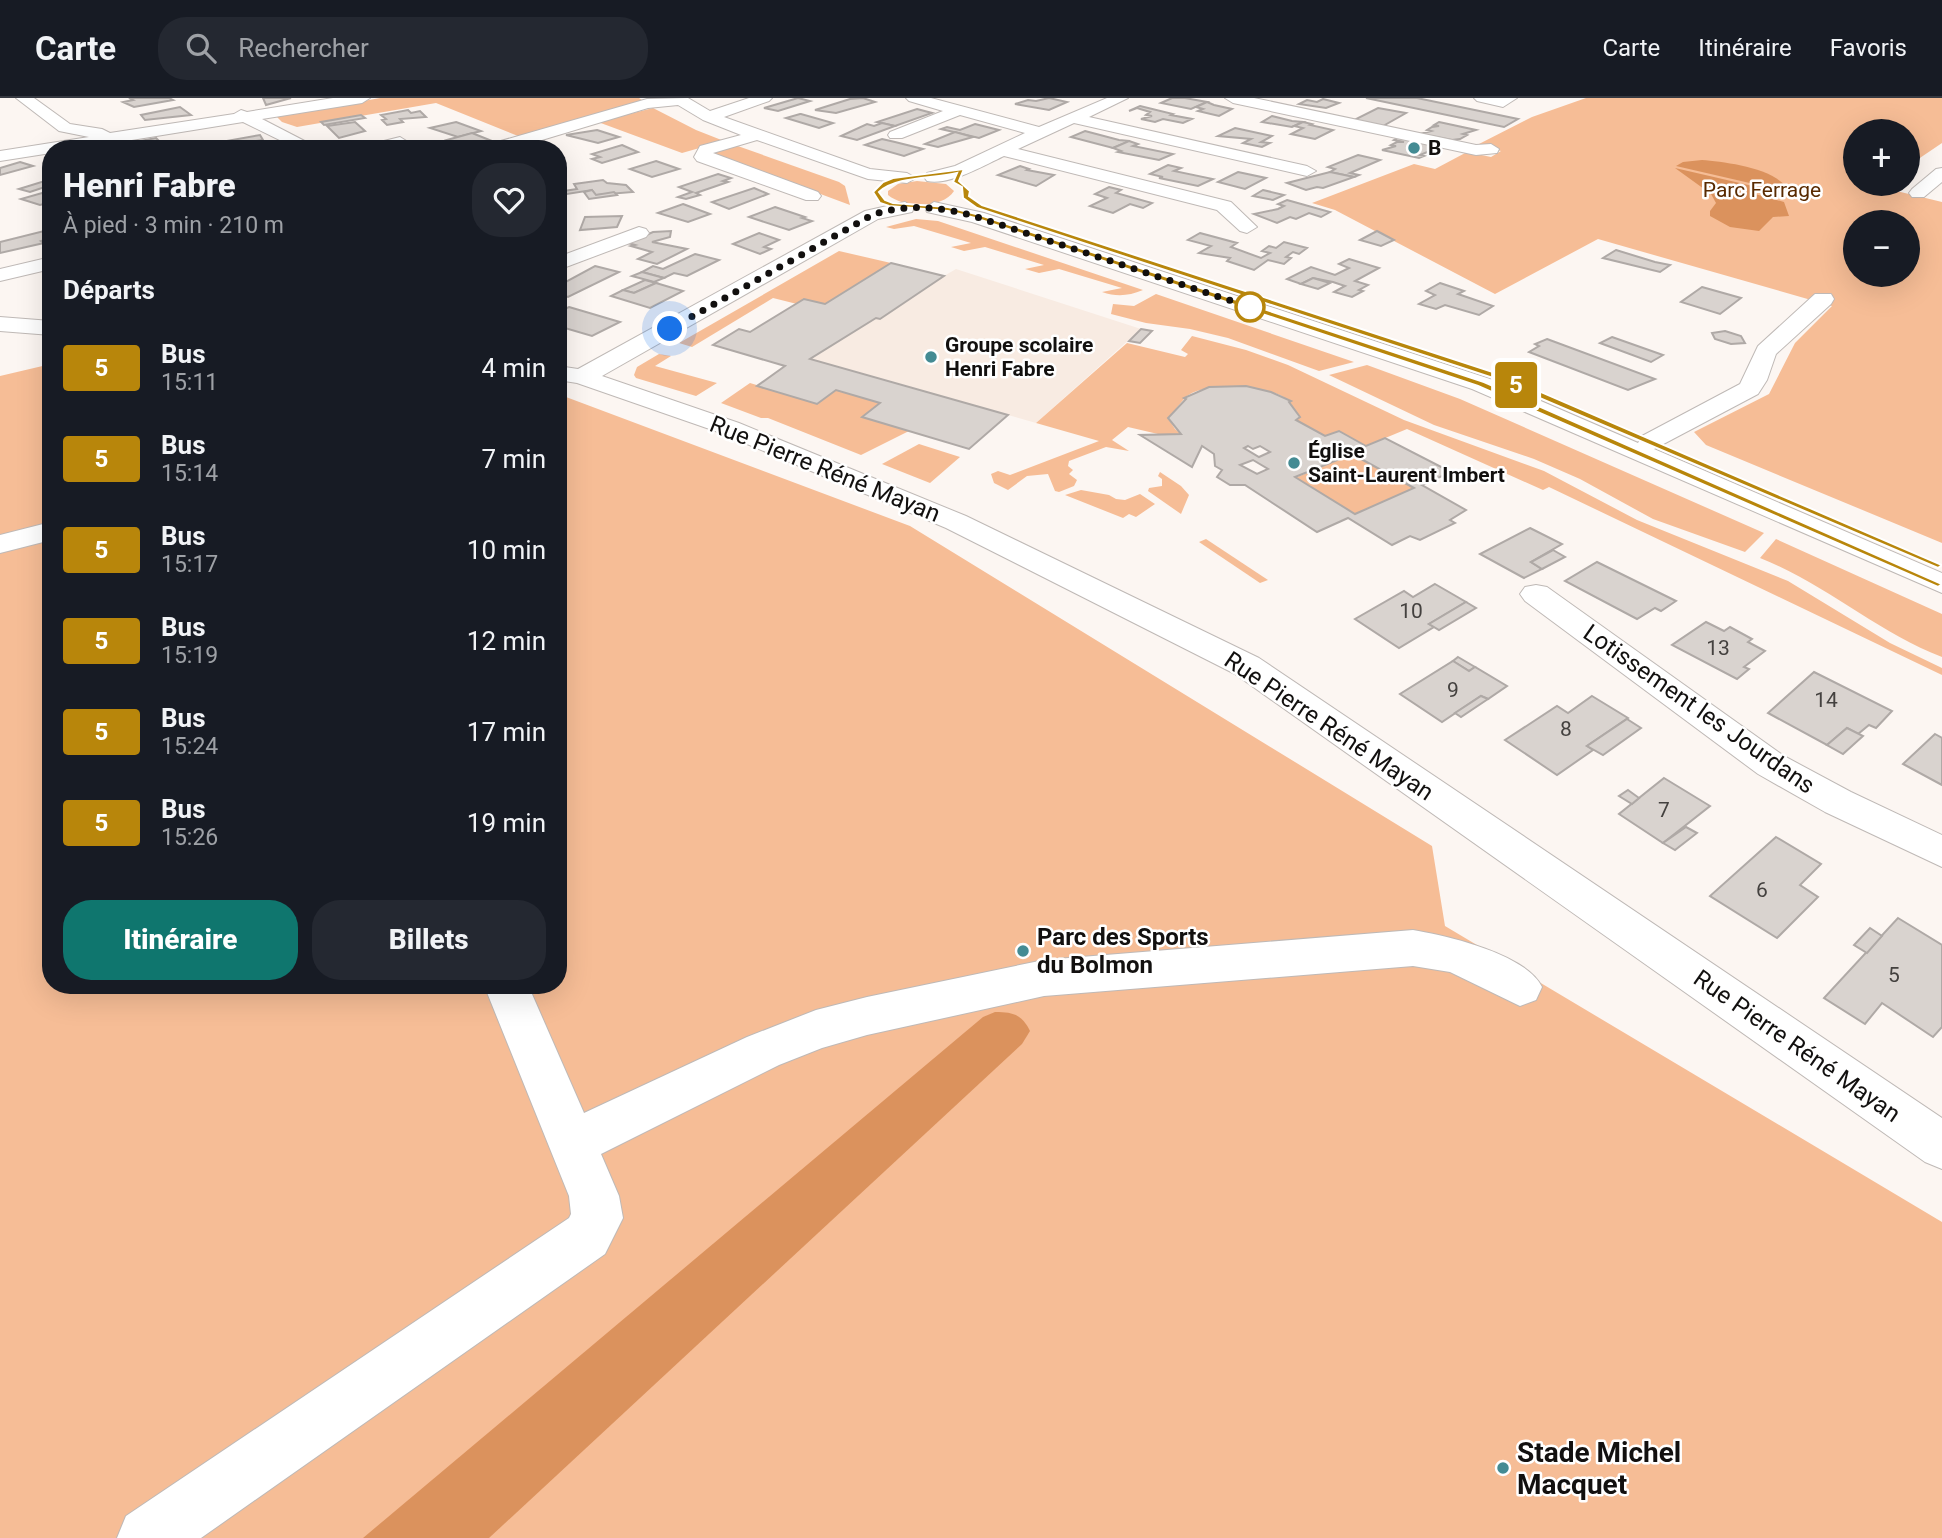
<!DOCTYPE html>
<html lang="fr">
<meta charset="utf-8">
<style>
:root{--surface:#171b24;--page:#242831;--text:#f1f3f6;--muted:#9ea1a6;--line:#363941;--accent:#0f766e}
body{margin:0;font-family:Roboto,sans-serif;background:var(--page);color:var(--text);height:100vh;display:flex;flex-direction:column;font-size:26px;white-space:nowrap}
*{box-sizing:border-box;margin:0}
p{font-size:23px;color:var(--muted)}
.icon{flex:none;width:38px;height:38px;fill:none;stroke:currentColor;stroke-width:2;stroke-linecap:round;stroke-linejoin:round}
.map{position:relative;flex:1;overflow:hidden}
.sheet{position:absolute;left:42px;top:42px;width:525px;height:854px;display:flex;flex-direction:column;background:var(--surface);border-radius:28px;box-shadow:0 7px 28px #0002}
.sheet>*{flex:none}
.badge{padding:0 14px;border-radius:5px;font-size:24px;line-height:46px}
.controls{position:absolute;left:1843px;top:21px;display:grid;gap:14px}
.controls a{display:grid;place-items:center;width:77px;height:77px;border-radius:50%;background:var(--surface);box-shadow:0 7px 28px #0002;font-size:35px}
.you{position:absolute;width:35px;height:35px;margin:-18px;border:5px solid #fff;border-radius:50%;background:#1a73e8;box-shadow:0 0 0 10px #1a73e833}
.map>.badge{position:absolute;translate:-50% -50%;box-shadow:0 0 0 4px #fff}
h2{padding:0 21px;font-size:26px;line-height:63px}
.round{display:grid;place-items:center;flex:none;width:74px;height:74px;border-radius:28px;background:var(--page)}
.summary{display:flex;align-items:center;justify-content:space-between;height:119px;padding:0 21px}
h1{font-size:33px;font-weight:800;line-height:52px}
.cta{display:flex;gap:14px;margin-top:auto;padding:14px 21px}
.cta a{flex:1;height:80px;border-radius:28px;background:var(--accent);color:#fff;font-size:28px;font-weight:800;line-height:80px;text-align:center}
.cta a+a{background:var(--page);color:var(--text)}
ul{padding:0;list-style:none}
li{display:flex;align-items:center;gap:21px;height:91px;padding:0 21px}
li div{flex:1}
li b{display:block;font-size:26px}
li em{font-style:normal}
li .badge{min-width:77px;font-weight:700;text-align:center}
header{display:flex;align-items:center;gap:42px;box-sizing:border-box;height:98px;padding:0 35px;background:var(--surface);border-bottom:2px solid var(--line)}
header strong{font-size:33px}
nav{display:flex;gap:38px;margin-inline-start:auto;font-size:24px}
.search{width:490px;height:63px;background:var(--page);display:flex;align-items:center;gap:18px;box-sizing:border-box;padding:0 24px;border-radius:28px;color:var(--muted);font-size:26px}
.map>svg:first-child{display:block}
.built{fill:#f8ebe2}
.green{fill:#f6bd96;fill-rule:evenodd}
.water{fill:#db925d}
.building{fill:#d9d3cf;stroke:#afa9a6;stroke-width:2;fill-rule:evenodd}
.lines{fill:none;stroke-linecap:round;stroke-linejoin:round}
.minor-casing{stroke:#bfb9b6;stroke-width:2}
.minor{fill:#fff;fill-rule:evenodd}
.line{fill:#b8860b;stroke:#fff;stroke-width:2}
.walk{stroke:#12100f;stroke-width:7;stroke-dasharray:0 12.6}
.poi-dot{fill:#448b93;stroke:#fff;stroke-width:2.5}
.stop-dot{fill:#fff;stroke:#b8860b;stroke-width:3.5}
.labels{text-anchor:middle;stroke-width:5;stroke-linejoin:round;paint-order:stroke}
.far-poi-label{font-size:21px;font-weight:bold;fill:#12100f;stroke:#fff;text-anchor:start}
.far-park-label{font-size:21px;fill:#592a00;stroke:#fff}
.number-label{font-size:21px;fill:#44413f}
.street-label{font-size:24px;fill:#12100f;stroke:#fff}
.poi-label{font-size:24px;font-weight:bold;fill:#12100f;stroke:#fff;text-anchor:start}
.near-poi-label{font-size:28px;font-weight:bold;fill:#12100f;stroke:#fff;text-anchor:start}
</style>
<header>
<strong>Carte</strong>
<div class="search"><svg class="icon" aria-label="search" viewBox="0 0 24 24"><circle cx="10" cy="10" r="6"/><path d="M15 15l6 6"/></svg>Rechercher</div>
<nav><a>Carte</a><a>Itinéraire</a><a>Favoris</a></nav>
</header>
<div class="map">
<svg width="1942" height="1440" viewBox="0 0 1942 1440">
<rect width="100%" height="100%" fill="#fcf6f2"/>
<path class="built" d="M891,165L944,178L956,171L1141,231L1036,325L1008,317L969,351L862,319L879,306H817L784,268L713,247L739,231L750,234L804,201L825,206Z"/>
<g class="green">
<path d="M380,0H639L646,5L523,40L436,5L297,29L282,24L277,19Z"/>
<path d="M1586,0H1942V45L1908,68V33H1855V86H1883L1880,89L1942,104V445L1706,347L1694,334L1769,296L1795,245L1832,208L1598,141L1495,196L1335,112L1312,105L1414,66L1435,71L1467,54L1491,59L1501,53L1477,47L1532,19ZM1855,124H1908V177H1855Z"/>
<path d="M653,10L696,32L724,43L682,55L598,24Z"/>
<path d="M732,46L839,84L845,88L850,107L710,55Z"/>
<path d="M917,83L946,86L954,93C943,111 903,110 888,97V93L898,86Z"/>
<path d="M916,121L938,123L1143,192C1128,198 1117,199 1102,194L1122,190L1059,171L1039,175L1025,171L1044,167L985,149L964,153L951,149L971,145L914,128L894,131L886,129Z"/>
<path d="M839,153L891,165L825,206L804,201L797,206L773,200L692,249L679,245Z"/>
<path d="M1156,196L1354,264L1319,273L1228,240L1190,231L1146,225L1111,216L1113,206L1134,208Z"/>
<path d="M1192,238L1246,252L1288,267L1404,322L1544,373L1637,422L1788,483L1890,545L1942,570V577L1549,389L1543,392L1407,331L1366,348L1339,333L1325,338L1296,322L1300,319C1296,314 1290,304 1288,302C1270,286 1201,283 1185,300C1181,304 1174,314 1168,320L1175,331L1181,336H1158L1128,329L1112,342L1129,353L1106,349L1069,363L1068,368L1073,372L1069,376L1077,382L1074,388L1059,394L1055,393L1048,376L1027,378L1008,392L994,385L991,376L998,373L1010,377L1099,343L1036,325L1127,245L1185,259L1188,256L1181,252Z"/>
<path d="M659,256L671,258L655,268L717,285L696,298L636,280L634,277L637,269Z"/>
<path d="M51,266V887H558V296L910,428L1432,748L1445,828L1942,1124V1440H0V278Z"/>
<path d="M1367,267L1460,301L1764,435L1745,454L1653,421L1580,381L1534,361L1434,327L1329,277Z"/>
<path d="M750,285L817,305L836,292L880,305L863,319L909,333L861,357L768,320H761L721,305Z"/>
<path d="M919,346L960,359L930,385L882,366Z"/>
<path d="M1352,356L1414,390L1355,416L1295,380Z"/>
<path d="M1160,374L1181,388L1189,397L1181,416L1148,393L1149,390L1162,388V381L1158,378Z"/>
<path d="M1081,392L1109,397L1116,401L1125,402L1140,396L1155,406L1136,419L1129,416L1123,420L1065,397Z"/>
<path d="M1206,441L1268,482L1260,485L1199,444Z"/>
<path d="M1776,441L1942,516V559C1877,534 1826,486 1760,460Z"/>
</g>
<g class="water">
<path d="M1702,62C1725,64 1779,70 1789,94L1676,68L1683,64Z"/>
<path d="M1675,70L1757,89L1759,91L1755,96L1784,104L1789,118L1773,119L1759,133L1730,129L1710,118V113L1716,105L1711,96Z"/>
<path d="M995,914C1014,914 1022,917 1030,933L1022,946L489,1440H363L983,919Z"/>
</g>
<g class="building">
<path d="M129,0H169L173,2L134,9L123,4L133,2Z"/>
<path d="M263,0H291L266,7Z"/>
<path d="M798,0L810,3L778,13L764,10Z"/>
<path d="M863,0L875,4L836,15L815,12L850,1Z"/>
<path d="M1049,0L1067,4L1049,12L1015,6L1028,2L1036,3Z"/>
<path d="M1172,0H1185L1207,4L1191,11L1161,5Z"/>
<path d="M1366,0H1417L1518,21L1504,29Z"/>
<path d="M1323,1L1339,5L1326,10L1299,6L1307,2L1317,4Z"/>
<path d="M1207,4L1214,7L1232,11L1219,18L1198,13L1203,11L1196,9Z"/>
<path d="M1140,8L1173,16L1171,17L1192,21L1183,25L1163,21L1155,24L1141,21L1152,18L1146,17L1150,14L1137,10L1129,13Z"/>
<path d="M180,9L191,17L145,22L141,17Z"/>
<path d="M1378,10L1406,15L1383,28L1354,22Z"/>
<path d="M917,11L932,15L895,28L877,24Z"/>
<path d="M408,12L411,15L420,13L426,19L400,21L403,24L387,27L382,22L386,21L381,17Z"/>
<path d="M800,16H801L833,25L819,30L786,20Z"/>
<path d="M361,17L365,20L324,27L321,24Z"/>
<path d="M1272,18L1292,23L1303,24L1292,29L1262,24Z"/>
<path d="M355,24L365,33L339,40L327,28Z"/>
<path d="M456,24L481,33L458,39L430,30Z"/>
<path d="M1303,24L1312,26L1310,27L1333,32L1315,41L1291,36L1303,30L1294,28Z"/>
<path d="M1439,24L1476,32L1463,36L1467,37L1460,41L1452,42L1420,36L1431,33L1427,32L1432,29L1439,28L1434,27Z"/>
<path d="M882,25L895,28L857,42L841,38L867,26L874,28Z"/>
<path d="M975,26L999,32L979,40L941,31L947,29L960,32Z"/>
<path d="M1235,30L1272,38L1261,44L1270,45L1262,49L1243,45L1251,41L1218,38Z"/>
<path d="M597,32L619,39L598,45L566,37Z"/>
<path d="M1085,33L1119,42L1130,43L1113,50L1071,39Z"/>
<path d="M955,34L973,39L938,49L925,46Z"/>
<path d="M472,35L492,43L471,51H451L462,48L447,42Z"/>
<path d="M260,37L263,42L256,43L259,47L235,51H213L210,46Z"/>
<path d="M1399,39L1436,47L1433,49L1437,50L1420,57L1424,58L1419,60L1382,52L1396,48L1391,47L1397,44H1404L1394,42Z"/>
<path d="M156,40L163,47L111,51L121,49L119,47Z"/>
<path d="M882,41L895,44L923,51L904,58L865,47Z"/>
<path d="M1129,43L1138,46L1133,48L1173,56L1159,62L1118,54L1121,53L1113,50Z"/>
<path d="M622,47L638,54L602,65L592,61L600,59L592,56Z"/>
<path d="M1358,57L1380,62L1350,75L1359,77L1354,79L1330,74L1335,71L1328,69Z"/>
<path d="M656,63L679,71L652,79L630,71Z"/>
<path d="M20,64L33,68L0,77V70Z"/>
<path d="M1168,67L1181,70L1174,73L1213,81L1198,88L1159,80L1163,79L1150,76Z"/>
<path d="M1020,68L1029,71L1027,72L1054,77L1036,88L998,77Z"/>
<path d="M1238,74L1266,80L1245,91L1218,84Z"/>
<path d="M1330,74L1354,79L1323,90L1317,89L1306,92L1287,85Z"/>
<path d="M718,76L731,80L723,83L728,84L696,95L700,97L686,101L678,99L692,94L679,89Z"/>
<path d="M51,81V87L30,94L19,91Z"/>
<path d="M603,82L607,85L626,87L633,94L596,97L592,92L567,96L564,93L577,91L574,86Z"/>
<path d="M1109,89L1121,92L1116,95L1152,105L1143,110L1130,106L1113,115L1090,108L1107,100L1095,96Z"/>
<path d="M754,90L768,96L729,111L712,104Z"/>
<path d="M592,92L596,97L614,94L617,97L589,101L584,94Z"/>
<path d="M1263,92L1284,97L1273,102L1253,98Z"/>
<path d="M42,95L51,96V104L40,107L21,101Z"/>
<path d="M1287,102L1330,114L1321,119L1309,115L1296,121L1290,119L1277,125L1254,116L1278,111L1284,108L1278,106Z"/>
<path d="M683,106L710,116L688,124L658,115Z"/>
<path d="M775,109L805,119L802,120L812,123L789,132L749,119Z"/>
<path d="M622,118L617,129L580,132L585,119Z"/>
<path d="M44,133L51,137V140L41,143L44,145L0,155V144Z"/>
<path d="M671,133L670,139L652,144L687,151L657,166L638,161L652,154L631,148L635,147L628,145L653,134Z"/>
<path d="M1377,133L1394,142L1381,148L1360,142Z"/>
<path d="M759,135L779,142L764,149L771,151L760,156L733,146Z"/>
<path d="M1200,135L1237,145L1231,149L1261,160L1270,155L1262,153L1269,148L1276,150L1284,144L1307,150L1299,156L1293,154L1286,159L1291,160L1284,166L1268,162L1254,172L1227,163L1230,160L1199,155L1211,148L1188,142Z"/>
<path d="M1616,152L1655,164L1670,167L1660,174L1603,160Z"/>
<path d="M695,156L719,162L687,178L674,175L664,180L642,174L653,168L663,171Z"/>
<path d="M1349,161L1379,170L1355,183L1368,187L1359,192L1363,193L1352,199L1334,194L1345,188L1333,184L1313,180L1301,186L1287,181L1311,169L1335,177L1349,170L1339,166Z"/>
<path d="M891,165L944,178L880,221L876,220L810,261L1008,317L969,351L862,319L880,305L836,292L817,306L757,288L785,268L713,247L739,231L750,234L804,201L825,206Z"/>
<path d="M595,168L619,174L568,199L558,196V188Z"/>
<path d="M642,174L664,180L654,184L632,178Z"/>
<path d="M1871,177H1890L1897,183L1880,182Z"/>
<path d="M1313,180L1330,185L1318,191L1301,186Z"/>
<path d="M645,182L656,185L634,195L623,192Z"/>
<path d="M656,185L683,193L650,210L611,198L623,192L634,195Z"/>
<path d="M1440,185L1464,193L1458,196L1493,208L1479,217L1445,207L1436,211L1419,206L1435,197L1426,193Z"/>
<path d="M1702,189L1741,200L1720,216L1681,204Z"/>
<path d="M569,209L620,224L592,238L558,228V214Z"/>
<path d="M1141,231L1152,233L1140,245L1129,243Z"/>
<path d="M1725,233L1741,238L1745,245L1731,246L1715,241L1712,235Z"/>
<path d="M1612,239L1663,257L1651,264L1600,245Z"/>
<path d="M1547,241L1655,281L1628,292L1529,254L1539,248L1535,246Z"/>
<path d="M1246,288L1271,294L1291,303L1289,304L1300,319L1296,322L1325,338L1339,333L1366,348L1385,340L1451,374L1422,387L1466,412L1450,422L1455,425L1420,442L1410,438L1392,447L1348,420L1317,434L1245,387H1230L1217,379L1222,372L1215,368L1214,356L1202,348L1192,369L1140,337L1181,336L1168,320L1186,301L1184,300L1209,289ZM1248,348L1253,351L1260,348L1270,354L1259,359L1244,350ZM1352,356L1414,390L1355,416L1295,379ZM1253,362L1268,371L1257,376L1240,367Z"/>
<path d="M1530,430L1562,446L1531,464L1542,471L1524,480L1480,456Z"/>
<path d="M1553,452L1565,459L1542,471L1531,464Z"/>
<path d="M1597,464L1676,503L1661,513L1655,510L1637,521L1565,483Z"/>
<path d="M1435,486L1466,504L1429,526L1434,529L1399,550L1355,521L1404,493L1413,499Z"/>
<path d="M1466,504L1476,510L1439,532L1429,526Z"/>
<path d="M1706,524L1724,533L1730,529L1752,541L1748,544L1765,553L1744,569L1749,571L1737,581L1672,547Z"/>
<path d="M1458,559L1475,569L1469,573L1453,563Z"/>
<path d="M1453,563L1469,573L1475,569L1507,588L1488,601L1481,598L1442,624L1400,596Z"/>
<path d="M1814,574L1892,613L1876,630L1869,627L1858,636L1847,630L1827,647L1768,615Z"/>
<path d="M1481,598L1488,601L1461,619L1455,615Z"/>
<path d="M1592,598L1628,620L1587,648L1593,652L1557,677L1505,642L1557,608L1568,615Z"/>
<path d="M1627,621L1641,630L1603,657L1587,648Z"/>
<path d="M1847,630L1863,638L1843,656L1827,647Z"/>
<path d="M1935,636L1942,640V687L1903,666Z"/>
<path d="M1664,680L1710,708L1663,745L1619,716Z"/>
<path d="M1628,692L1639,700L1632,706L1619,698Z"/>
<path d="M1686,729L1697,735L1675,752L1663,745Z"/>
<path d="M1776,739L1821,766L1800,787L1818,799L1777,840L1710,798Z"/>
<path d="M1898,820L1942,847V929L1933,939L1882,905L1865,926L1824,900Z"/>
<path d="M1870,830L1882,838L1867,855L1854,847Z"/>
</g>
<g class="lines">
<g class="minor-casing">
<g id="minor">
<path d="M16,0H34L70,26L102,31L110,35L234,16L241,12L247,14L333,0H370L362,5L262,21L320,51H298L243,24L76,51H51V55L0,63V53L89,39L59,33Z"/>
<path d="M688,0L710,13L749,0H772L769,3L724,19L870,71L907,75L916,80L907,85L868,81L757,42L713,55L818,94L821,98L818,102H806L697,63L694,59L700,48L741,37L703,22L678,7L648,10L512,51H485L487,47L647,1Z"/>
<path d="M906,0H931L1039,29L1107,0H1128L1089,19L1307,68L1316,73L1307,78L1074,25L1018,51L1231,104L1257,129L1247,135L1240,133L1217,112L1004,58C985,67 949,88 927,83L924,79L927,75L955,68L1025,35L960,17L902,40H890L888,37L890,34L943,13L909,3Z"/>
<path d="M1225,0H1254L1476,47L1491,46L1499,51L1497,55L1476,57L1233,5Z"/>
<path d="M1474,0H1517L1503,9L1477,3Z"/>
<path d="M400,39L408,44L406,48L394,51H366L368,47Z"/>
<path d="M1942,70V84L1924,99H1912L1909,95L1912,91L1936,71Z"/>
<path d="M905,104L914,110L912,114L878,121L602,278L739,325L966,418L1259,560L1942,1020V1071L1925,1064L1235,576L946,430L721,335L577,285L558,282V268L578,271L865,113Z"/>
<path d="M934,104L984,115L1490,281L1638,345L1642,338L1740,286L1758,248L1815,196H1831L1834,201L1831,206L1776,256L1767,282L1758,296L1654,351L1942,475V495L1472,291L972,124L927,114L925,110Z"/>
<path d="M639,129L646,131L649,135L646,139L558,172V159Z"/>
<path d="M51,159V171L0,183V171Z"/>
<path d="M0,219L51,223V237L0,233Z"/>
<path d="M51,424V442L0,455V437Z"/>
<path d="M1536,487L1547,489L1784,658L1851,694L1942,737V769L1825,714L1758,676L1525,503L1520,496L1525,489Z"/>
<path d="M1413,832C1448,838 1526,856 1542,889L1536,902L1520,908L1450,874L1413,868L1044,898L867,937L822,950L779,967L601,1056L619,1098L623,1120L605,1156L201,1440H117L126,1418L569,1120L571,1116L569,1098L484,887H528L584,1015L747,939L816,912L867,899L1044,862Z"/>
</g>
</g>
<use href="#minor" class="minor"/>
</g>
<path class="line" d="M964,71L959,83L970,93L969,98L982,107L1499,276L1942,467L1938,470L1493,280L977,110L963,100L962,89L953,84L957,75C933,81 896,78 879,94L885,102L893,105L948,109L980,117L1484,284L1942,486L1938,489L1478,288L975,120L948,113L889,108L880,105L873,94L883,84L893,80Z"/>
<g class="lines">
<path class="walk" d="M670,231L872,117C906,105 943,109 977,119L1250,209"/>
</g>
<g class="poi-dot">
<circle cx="1414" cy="50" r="7"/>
<circle cx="931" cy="259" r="7"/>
<circle cx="1294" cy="365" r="7"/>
<circle cx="1023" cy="853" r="7"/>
<circle cx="1503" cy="1370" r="7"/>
</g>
<circle class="stop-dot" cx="1250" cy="209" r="14"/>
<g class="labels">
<g class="far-poi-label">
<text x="1428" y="57">B</text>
<text x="945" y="254">Groupe scolaire<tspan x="945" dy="24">Henri Fabre</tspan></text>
<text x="1308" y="360">Église<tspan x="1308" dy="24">Saint-Laurent Imbert</tspan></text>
</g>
<g class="far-park-label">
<text x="1762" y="99">Parc Ferrage</text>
</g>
<g class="number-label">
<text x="1411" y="520">10</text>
<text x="1718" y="557">13</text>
<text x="1453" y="599">9</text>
<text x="1826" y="609">14</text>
<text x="1566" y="638">8</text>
<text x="1664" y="719">7</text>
<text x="1762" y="799">6</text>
<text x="1894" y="884">5</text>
</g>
<g class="street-label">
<text transform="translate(825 371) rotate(22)" y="8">Rue Pierre Réné Mayan</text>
<text transform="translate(1699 611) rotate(35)" y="8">Lotissement les Jourdans</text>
<text transform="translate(1329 628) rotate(34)" y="8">Rue Pierre Réné Mayan</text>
<text transform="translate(1797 948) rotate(35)" y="8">Rue Pierre Réné Mayan</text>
</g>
<g class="poi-label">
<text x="1037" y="847">Parc des Sports<tspan x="1037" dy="28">du Bolmon</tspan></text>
</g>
<g class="near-poi-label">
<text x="1517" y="1364">Stade Michel<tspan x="1517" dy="32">Macquet</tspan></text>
</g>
</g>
</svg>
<div class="controls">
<a>+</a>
<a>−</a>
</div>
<div class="you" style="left:670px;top:231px"></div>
<b class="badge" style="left:1516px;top:287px;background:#b8860b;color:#fff">5</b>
<section class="sheet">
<div class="summary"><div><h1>Henri Fabre</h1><p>À pied · 3 min · 210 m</p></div><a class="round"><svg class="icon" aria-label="heart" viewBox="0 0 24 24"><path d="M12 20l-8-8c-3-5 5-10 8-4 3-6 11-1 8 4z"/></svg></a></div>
<h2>Départs</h2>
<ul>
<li><span class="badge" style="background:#b8860b;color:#fff">5</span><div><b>Bus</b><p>15:11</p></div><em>4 min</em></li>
<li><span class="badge" style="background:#b8860b;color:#fff">5</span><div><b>Bus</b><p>15:14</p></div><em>7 min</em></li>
<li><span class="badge" style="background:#b8860b;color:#fff">5</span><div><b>Bus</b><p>15:17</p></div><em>10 min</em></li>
<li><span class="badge" style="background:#b8860b;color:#fff">5</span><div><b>Bus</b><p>15:19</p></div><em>12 min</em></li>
<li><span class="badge" style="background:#b8860b;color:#fff">5</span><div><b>Bus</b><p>15:24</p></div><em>17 min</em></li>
<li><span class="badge" style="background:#b8860b;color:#fff">5</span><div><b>Bus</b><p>15:26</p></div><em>19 min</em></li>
</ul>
<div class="cta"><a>Itinéraire</a><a>Billets</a></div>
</section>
</div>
